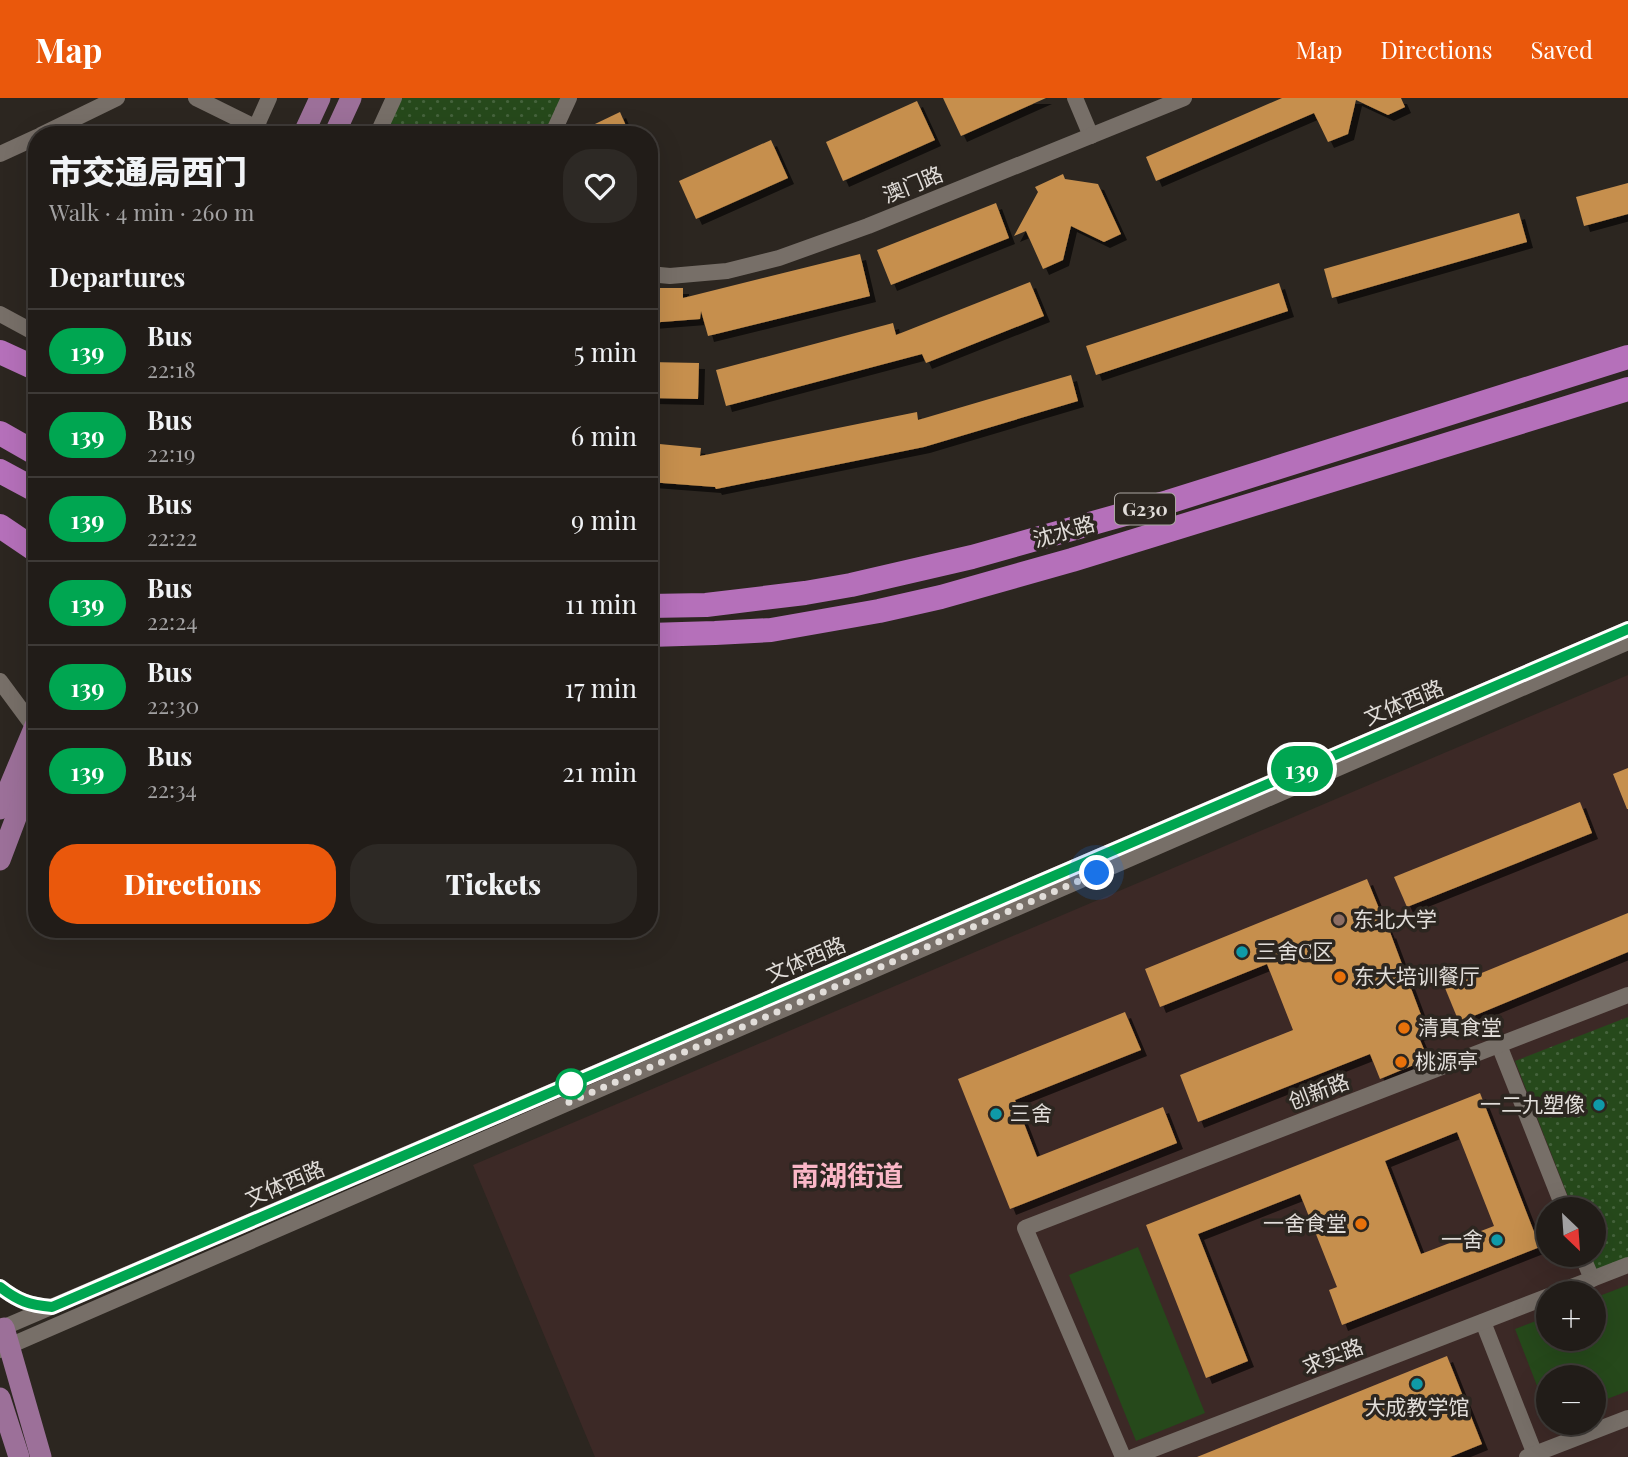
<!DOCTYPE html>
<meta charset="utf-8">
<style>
:root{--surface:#211c18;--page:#2d2925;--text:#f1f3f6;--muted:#a2a1a2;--line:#3e3a37;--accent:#ea580c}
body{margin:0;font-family:"Playfair Display","Noto Sans SC",serif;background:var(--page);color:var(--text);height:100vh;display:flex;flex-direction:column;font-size:26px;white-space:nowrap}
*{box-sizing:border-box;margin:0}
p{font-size:23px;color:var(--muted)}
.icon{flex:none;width:38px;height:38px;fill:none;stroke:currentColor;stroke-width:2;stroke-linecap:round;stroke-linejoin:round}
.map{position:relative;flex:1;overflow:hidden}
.drawer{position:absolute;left:28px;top:28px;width:630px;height:812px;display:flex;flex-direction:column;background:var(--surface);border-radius:28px;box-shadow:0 7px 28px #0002,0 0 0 2px var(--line)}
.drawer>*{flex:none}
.badge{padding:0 14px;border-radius:23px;font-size:24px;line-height:46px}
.needle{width:46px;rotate:155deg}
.tools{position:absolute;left:1536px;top:1099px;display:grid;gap:14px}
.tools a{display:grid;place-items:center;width:70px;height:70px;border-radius:50%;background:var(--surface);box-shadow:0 7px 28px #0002,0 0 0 2px var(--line);font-size:35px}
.you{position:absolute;width:35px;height:35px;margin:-18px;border:5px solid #fff;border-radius:50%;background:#1a73e8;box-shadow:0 0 0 10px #1a73e833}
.map>.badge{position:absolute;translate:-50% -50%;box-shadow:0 0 0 4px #fff}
h2{padding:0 21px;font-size:26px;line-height:63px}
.round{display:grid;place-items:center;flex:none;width:74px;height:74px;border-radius:28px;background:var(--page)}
.head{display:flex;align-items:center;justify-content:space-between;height:119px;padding:0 21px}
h1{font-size:33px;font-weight:800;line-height:52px}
.cta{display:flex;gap:14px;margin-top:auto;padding:14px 21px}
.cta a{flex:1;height:80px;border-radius:28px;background:var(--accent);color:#fff;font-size:28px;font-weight:800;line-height:80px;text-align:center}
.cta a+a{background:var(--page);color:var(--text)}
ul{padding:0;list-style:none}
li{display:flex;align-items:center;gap:21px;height:84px;padding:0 21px;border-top:2px solid var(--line)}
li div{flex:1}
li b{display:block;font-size:26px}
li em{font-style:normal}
li .badge{min-width:77px;font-weight:700;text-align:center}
header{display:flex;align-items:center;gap:42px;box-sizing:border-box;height:98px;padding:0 35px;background:var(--accent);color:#fff}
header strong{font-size:33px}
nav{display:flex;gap:38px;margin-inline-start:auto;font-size:24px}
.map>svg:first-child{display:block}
.education{fill:#3c2926;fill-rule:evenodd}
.grass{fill:url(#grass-dots)}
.green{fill:#26491b}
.building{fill:#c68f4e;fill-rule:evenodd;filter:url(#shadow)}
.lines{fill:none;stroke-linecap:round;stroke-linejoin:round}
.minor{stroke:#776f68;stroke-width:16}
.major{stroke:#9c7099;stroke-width:21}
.highway{stroke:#b570ba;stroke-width:24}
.line-casing{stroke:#fff;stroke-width:16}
.line{stroke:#00a651;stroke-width:10}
.walk{stroke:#e1ddd9;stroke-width:7;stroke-dasharray:0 12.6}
.education-dot{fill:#8d6e63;stroke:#2c2620;stroke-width:2.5}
.culture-dot{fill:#0f9aa8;stroke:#2c2620;stroke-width:2.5}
.food-dot{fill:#e8710a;stroke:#2c2620;stroke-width:2.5}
.stop-dot{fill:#fff;stroke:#00a651;stroke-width:3.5}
.labels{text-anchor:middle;stroke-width:7;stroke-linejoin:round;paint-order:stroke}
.shield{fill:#2c2620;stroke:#aba6a2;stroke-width:2}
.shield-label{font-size:19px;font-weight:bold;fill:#e1ddd9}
.street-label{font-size:21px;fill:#e1ddd9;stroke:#2c2620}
.poi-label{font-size:21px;fill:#e1ddd9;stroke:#2c2620;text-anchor:start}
.district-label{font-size:28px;font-weight:bold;fill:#fab7c7;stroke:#2c2620}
</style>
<header>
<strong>Map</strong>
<nav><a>Map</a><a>Directions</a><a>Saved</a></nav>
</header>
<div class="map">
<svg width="1628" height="1359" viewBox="0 0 1628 1359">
<defs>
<pattern id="grass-dots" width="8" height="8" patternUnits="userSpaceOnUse" patternTransform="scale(1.75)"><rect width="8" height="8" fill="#26491b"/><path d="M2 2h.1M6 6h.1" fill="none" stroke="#45633c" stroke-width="1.8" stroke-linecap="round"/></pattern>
<filter id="shadow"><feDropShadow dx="6" dy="6" stdDeviation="0" flood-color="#0009"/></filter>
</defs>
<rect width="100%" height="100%" fill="#2c2620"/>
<path class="education" d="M1628,577V1359H595L473,1067ZM1549,1111H1594V1157H1549ZM1549,1195H1594V1241H1549ZM1549,1279H1594V1325H1549Z"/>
<g class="grass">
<path d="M394,0H569L552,37H377Z"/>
<path d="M1628,919V1161L1597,1174L1590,1157H1594V1111H1573L1515,963Z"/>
</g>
<g class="green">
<path d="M1138,1149L1205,1315L1136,1343L1069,1177Z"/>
<path d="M1628,1187V1293L1594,1306V1279H1549V1319L1515,1231L1549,1218V1241H1594V1200Z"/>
</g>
<g class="building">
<path d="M943,0H1046L961,38Z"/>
<path d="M1282,0H1401L1405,9L1388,17L1356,2L1348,36L1328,44L1314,15L1156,83L1146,59Z"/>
<path d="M917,3L935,42L843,83L826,44Z"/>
<path d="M620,14L630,37H572Z"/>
<path d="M771,42L788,80L696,121L679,83Z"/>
<path d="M1063,76L1065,81L1098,86L1121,136L1104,144L1071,128L1063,162L1043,171L1026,133L1014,138L1038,94L1035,89Z"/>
<path d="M1628,85V116L1584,128L1576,99Z"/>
<path d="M996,105L1009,140L891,187L877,152Z"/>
<path d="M1519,115L1527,144L1332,200L1324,171Z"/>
<path d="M860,156L870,198L708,238L701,213L700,221L649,225V190H683V200Z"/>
<path d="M1030,184L1044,218L926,265L922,256L726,308L716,272L893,225L896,237Z"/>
<path d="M1279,185L1288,213L1096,277L1086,248Z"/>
<path d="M649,264L699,265L698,301L649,300Z"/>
<path d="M1071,277L1078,303L924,349L716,391L715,389L649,384V345L701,350L700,358L917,314L918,322Z"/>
<path d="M1628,670V711H1627L1613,676Z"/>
<path d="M1580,704L1592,735L1407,809L1394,779Z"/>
<path d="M1367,781L1389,835L1390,834L1427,933L1418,937L1428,961L1380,981L1370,956L1198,1024L1180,977L1293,932L1267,866L1160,909L1145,871Z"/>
<path d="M1628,815V854L1459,924L1445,890Z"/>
<path d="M1125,914L1141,952L1015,1002L1037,1059L1163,1009L1177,1045L1010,1111L958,981Z"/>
<path d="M1480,995L1540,1149L1342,1227L1329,1192L1337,1189L1300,1096L1198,1136L1248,1263L1206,1280L1146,1127ZM1457,1034L1494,1128L1421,1156L1385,1063Z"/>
<path d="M1447,1258L1482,1346L1450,1359H1197Z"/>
</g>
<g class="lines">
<g class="minor">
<path d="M196,0L271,37"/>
<path d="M1075,0L1091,38"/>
<path d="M256,29L269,0"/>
<path d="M41,37L117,0"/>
<path d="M377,37L394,0"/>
<path d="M552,37L569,0"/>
<path d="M0,56L37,39"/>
<path d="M649,176L670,178L727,173L779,160L868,128L1184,0"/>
<path d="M0,216L37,236"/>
<path d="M0,583L34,629"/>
<path d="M1499,947L1564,1111"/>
<path d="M1582,1157L1592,1181"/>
<path d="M0,1189C16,1202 29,1207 50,1209"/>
<path d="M1556,1195L1628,1167"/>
<path d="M1483,1224L1536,1359"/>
<path d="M0,1231L1628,531"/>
<path d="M0,1252L1628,544"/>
<path d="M1123,1359L1025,1130L1628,897"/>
<path d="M1133,1359L1549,1198"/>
<path d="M1527,1359L1628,1320"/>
</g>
<g class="major">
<path d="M303,37L320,0"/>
<path d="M334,37L351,0"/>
<path d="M0,711L37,623"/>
<path d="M0,762L37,664"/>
<path d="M4,1230L41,1359"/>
<path d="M0,1300L19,1359"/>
</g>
<g class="highway">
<path d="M0,254L37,271"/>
<path d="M0,335L37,356"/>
<path d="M0,373L37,393"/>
<path d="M0,428L37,453"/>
<path d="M649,508L706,507L805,495L851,487L972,459L1168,404L1628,259"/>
<path d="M649,537L715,535L771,532L879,513L941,499L1072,462L1628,291"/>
</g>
</g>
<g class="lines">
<g class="line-casing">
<path id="line" d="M0,1189C18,1203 29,1207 52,1209L1628,531"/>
</g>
<use href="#line" class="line"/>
<path class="walk" d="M571,986L565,1006L1097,775"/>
</g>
<circle class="education-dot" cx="1339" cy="822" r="7"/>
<g class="culture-dot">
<circle cx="1242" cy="854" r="7"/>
<circle cx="1599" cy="1007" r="7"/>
<circle cx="996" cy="1016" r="7"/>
<circle cx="1497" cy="1142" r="7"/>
<circle cx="1417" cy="1286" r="7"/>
</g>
<g class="food-dot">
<circle cx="1340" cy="879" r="7"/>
<circle cx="1404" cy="930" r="7"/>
<circle cx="1401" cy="964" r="7"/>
<circle cx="1361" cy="1126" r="7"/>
</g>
<circle class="stop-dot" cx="571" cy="986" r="14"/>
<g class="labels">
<rect class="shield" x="1115" y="395.5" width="60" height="31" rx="5"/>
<g class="shield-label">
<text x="1145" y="418">G230</text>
</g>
<g class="street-label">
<text transform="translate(913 87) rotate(-22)" y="7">澳门路</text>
<text transform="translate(1064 434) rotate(-16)" y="7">沈水路</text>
<text transform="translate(1404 605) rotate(-23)" y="7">文体西路</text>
<text transform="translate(806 862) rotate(-23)" y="7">文体西路</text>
<text transform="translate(1319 994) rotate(-21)" y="7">创新路</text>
<text transform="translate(285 1086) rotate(-23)" y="7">文体西路</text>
<text transform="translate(1333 1259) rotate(-21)" y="7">求实路</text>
</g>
<g class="poi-label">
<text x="1353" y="829">东北大学</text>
<text x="1256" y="861">三舍C区</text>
<text x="1354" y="886">东大培训餐厅</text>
<text x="1418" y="937">清真食堂</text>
<text x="1415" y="971">桃源亭</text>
<text x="1585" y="1014" text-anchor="end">一二九塑像</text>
<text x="1010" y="1023">三舍</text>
<text x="1347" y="1133" text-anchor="end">一舍食堂</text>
<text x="1483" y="1149" text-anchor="end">一舍</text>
<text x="1417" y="1317" text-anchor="middle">大成教学馆</text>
</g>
<g class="district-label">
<text x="847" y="1088">南湖街道</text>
</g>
</g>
</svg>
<div class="tools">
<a><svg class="needle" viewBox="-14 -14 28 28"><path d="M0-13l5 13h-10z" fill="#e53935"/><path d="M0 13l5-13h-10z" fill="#a2a1a2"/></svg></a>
<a>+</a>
<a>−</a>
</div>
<div class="you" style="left:1097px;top:775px"></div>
<b class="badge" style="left:1302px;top:671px;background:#00a651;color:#fff">139</b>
<section class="drawer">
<div class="head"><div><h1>市交通局西门</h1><p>Walk · 4 min · 260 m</p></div><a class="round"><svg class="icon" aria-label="heart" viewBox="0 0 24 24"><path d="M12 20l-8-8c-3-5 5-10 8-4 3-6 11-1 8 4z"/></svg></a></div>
<h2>Departures</h2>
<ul>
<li><span class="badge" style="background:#00a651;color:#fff">139</span><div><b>Bus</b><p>22:18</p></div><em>5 min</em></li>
<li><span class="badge" style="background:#00a651;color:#fff">139</span><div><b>Bus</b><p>22:19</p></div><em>6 min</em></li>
<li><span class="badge" style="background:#00a651;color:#fff">139</span><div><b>Bus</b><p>22:22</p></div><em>9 min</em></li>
<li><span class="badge" style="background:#00a651;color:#fff">139</span><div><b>Bus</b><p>22:24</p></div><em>11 min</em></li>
<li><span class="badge" style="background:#00a651;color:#fff">139</span><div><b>Bus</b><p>22:30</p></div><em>17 min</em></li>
<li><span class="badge" style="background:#00a651;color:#fff">139</span><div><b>Bus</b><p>22:34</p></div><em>21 min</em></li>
</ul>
<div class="cta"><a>Directions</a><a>Tickets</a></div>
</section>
</div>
